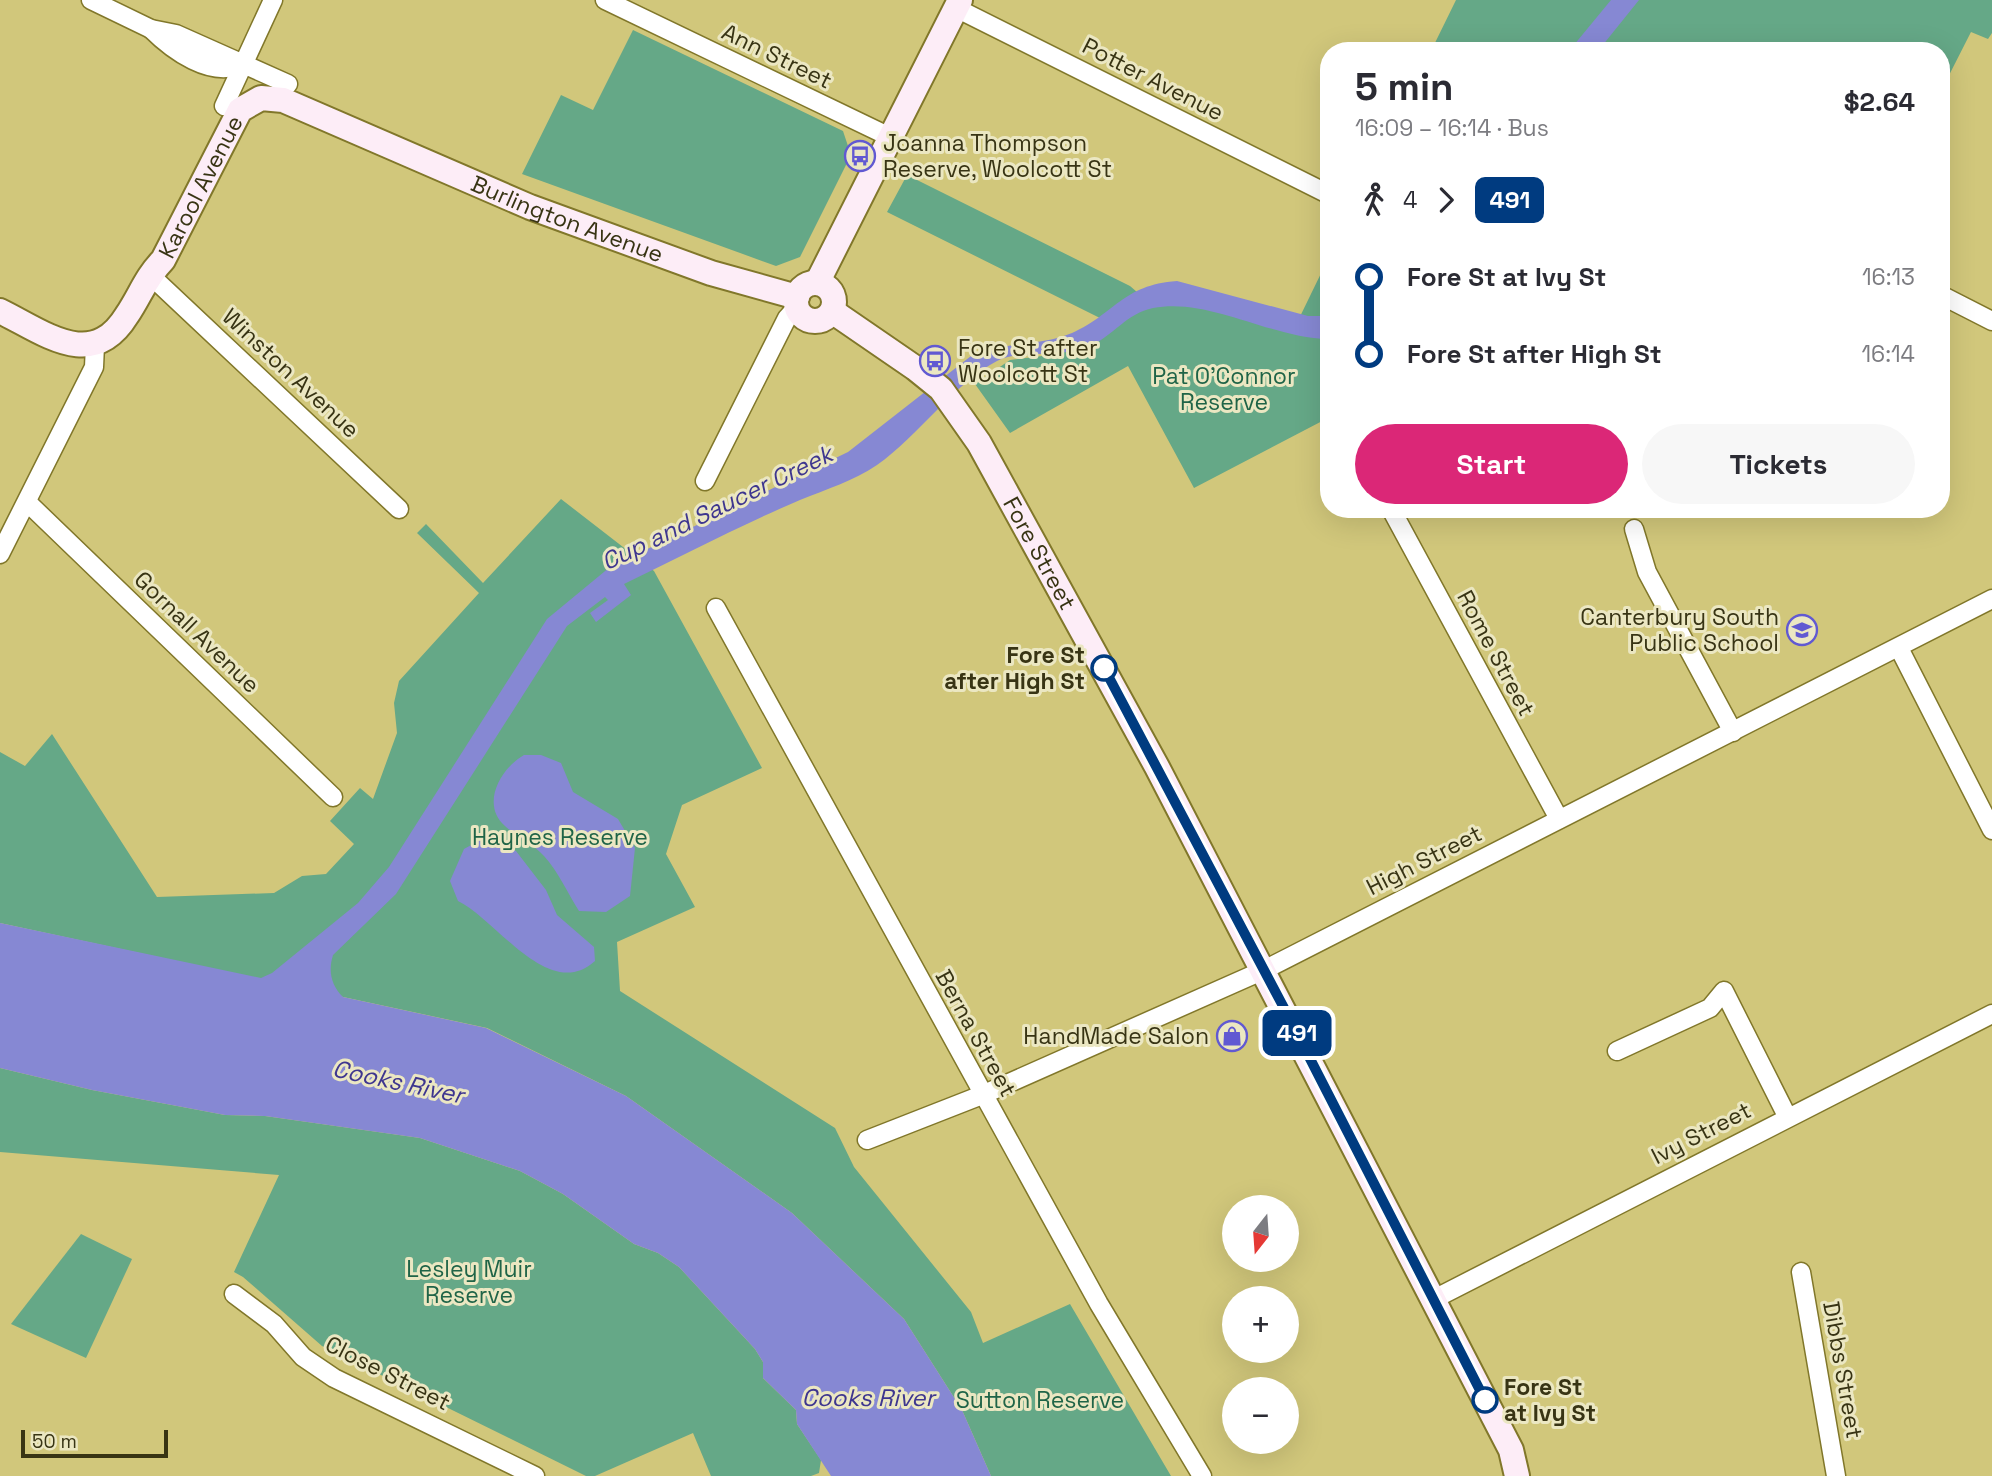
<!DOCTYPE html>
<meta charset="utf-8">
<style>
:root{--surface:#fff;--page:#f7f7f7;--text:#2b2b33;--muted:#7c7c81;--accent:#db2777}
body{margin:0;font-family:"Space Grotesk",sans-serif;background:var(--page);color:var(--text);height:100vh;display:flex;flex-direction:column;font-size:26px;white-space:nowrap}
*{box-sizing:border-box;margin:0}
p{font-size:23px;color:var(--muted)}
.icon{flex:none;width:38px;height:38px;fill:none;stroke:currentColor;stroke-width:2;stroke-linecap:round;stroke-linejoin:round}
.map{position:relative;flex:1;overflow:hidden}
.panel{position:absolute;left:1320px;top:42px;width:630px;height:476px;display:flex;flex-direction:column;background:var(--surface);border-radius:28px;box-shadow:0 7px 28px #0002}
.panel>*{flex:none}
.badge{padding:0 14px;border-radius:10px;font-size:24px;line-height:46px}
.needle{width:46px;rotate:197deg}
.controls{position:absolute;left:1222px;top:1195px;display:grid;gap:14px}
.controls a{display:grid;place-items:center;width:77px;height:77px;border-radius:50%;background:var(--surface);box-shadow:0 7px 28px #0002;font-size:35px}
.scale{position:absolute;left:21px;bottom:18px;width:147px;box-sizing:border-box;padding-left:7px;border:4px solid #383414;border-top:0;font-size:19px;line-height:24px;white-space:nowrap;color:#383414;-webkit-text-stroke:5px #ebe7c2;paint-order:stroke}
.map>.badge{position:absolute;translate:-50% -50%;box-shadow:0 0 0 4px #fff}
.legs{display:flex;align-items:center;gap:10px;height:77px;padding:0 35px;font-size:23px}
.legs p{margin-inline-start:auto}
.summary{display:flex;align-items:center;justify-content:space-between;height:119px;padding:0 35px}
h1{font-size:38px;font-weight:600;line-height:52px}
.button{display:flex;gap:14px;margin-top:auto;padding:14px 35px}
.button a{flex:1;height:80px;border-radius:42px;background:var(--accent);color:#fff;font-size:28px;font-weight:600;line-height:80px;text-align:center}
.button a+a{background:var(--page);color:var(--text)}
ul{padding:0 35px;list-style:none}
li{display:flex;align-items:center;gap:24px;height:77px;font-size:26px}
li i{display:grid;place-items:center;width:10px;height:100%;margin:0 9px;background:currentColor}
li i::after{content:'';width:18px;height:18px;margin:-9px;border:5px solid;border-radius:50%;background:var(--surface)}
li p{margin-inline-start:auto}
li:first-child i{background:linear-gradient(#0000 50%,currentColor 0)}
li:last-child i{background:linear-gradient(currentColor 50%,#0000 0)}
.map>svg:first-child{display:block}
.green{fill:#65a887}
.water{fill:#8688d3}
.lines{fill:none;stroke-linecap:round;stroke-linejoin:round}
.street-casing{stroke:#81772a;stroke-width:21}
.secondary-casing{stroke:#81772a;stroke-width:28}
.street{stroke:#fff;stroke-width:18}
.secondary{stroke:#fdedf7;stroke-width:24}
.line-1-casing{stroke:#fff;stroke-width:16}
.line-1{stroke:#003b80;stroke-width:10}
.stop-1-dot{fill:#fff;stroke:#003b80;stroke-width:3.5}
.labels{text-anchor:middle;stroke-width:6;stroke-linejoin:round;paint-order:stroke}
.street-label{font-size:23px;fill:#383414;stroke:#ebe7c2}
.poi-label{font-size:23px;fill:#383414;stroke:#ebe7c2;text-anchor:start}
.park-label{font-size:23px;fill:#1f6447;stroke:#ebe7c2}
.stop-label{font-size:23px;font-weight:bold;fill:#383414;stroke:#ebe7c2;text-anchor:end}
.water-label{font-size:24px;font-style:italic;fill:#3e368f;stroke:#ebe7c2}
</style>
<div class="map">
<svg width="1992" height="1476" viewBox="0 0 1992 1476">
<rect width="100%" height="100%" fill="#d1c77b"/>
<g class="green">
<path d="M1456,0H1992V33L1988,39L1971,32L1941,91V51H1431Z"/>
<path d="M633,30L843,131L851,155L800,257L776,266L522,174L561,95L593,110Z"/>
<path d="M907,175L1130,286L1152,305L1189,304L1292,333L1328,259V418L1194,488L1128,366L1010,433L975,384L1010,360L1058,354L1116,326L887,212Z"/>
<path d="M561,499L654,571L762,768L682,805L666,854L695,907L617,942L620,991L835,1128L854,1167L971,1312L983,1343L1070,1304L1171,1476H991L962,1410L904,1319L792,1213L626,1096L487,1028L0,923V752L25,766L52,734L157,897L274,893L302,876L326,874L354,844L330,821L360,788L373,799L397,733L394,703L399,681L479,593L417,533L426,524L483,583Z"/>
<path d="M0,1068L92,1090L225,1115L265,1116L420,1138L520,1171L563,1194L634,1244L658,1253L679,1267L755,1349L763,1362V1378L796,1410L797,1424L821,1460L819,1473L811,1476H711L693,1433L595,1476H586L322,1346L243,1277L234,1272L279,1175L0,1152Z"/>
<path d="M81,1234L132,1259L86,1358L11,1324Z"/>
</g>
<g class="water">
<path d="M1611,0H1639L1598,51H1569Z"/>
<path d="M1177,281L1308,316H1328V339C1270,338 1209,297 1153,308C1127,313 1113,336 1090,346C1059,359 1021,349 997,361C957,381 917,437 877,465C853,481 827,489 800,500C741,525 682,556 624,584L631,595L596,622L590,613L608,600L605,597L567,626L396,894L333,955C328,971 331,985 343,997L486,1028L626,1096L792,1213L904,1319L962,1410L991,1476H831L797,1424L796,1410L763,1378V1362L755,1349L679,1267L658,1253L634,1244L563,1194L520,1171L420,1138L265,1116L225,1115L92,1090L0,1068V923L261,978L272,973L358,903L389,867L547,619L610,567L848,452L971,356C1003,341 1039,347 1072,333C1115,314 1122,285 1177,281Z"/>
<path d="M524,755H541L561,763L573,792L618,819L635,848L630,896L606,912L579,911C568,894 558,871 544,856C533,844 517,837 505,826C480,804 501,768 524,755Z"/>
<path d="M484,838L516,851L546,890L557,915L594,947L595,961C549,1003 496,919 458,901L450,881L464,849Z"/>
</g>
<g class="lines">
<g class="street-casing">
<g id="street">
<path d="M91,0L151,29L176,34L288,84"/>
<path d="M605,0L890,137"/>
<path d="M956,8L1328,194"/>
<path d="M151,29C172,50 211,79 242,64"/>
<path d="M224,106L273,0"/>
<path d="M149,274L399,509"/>
<path d="M1941,295L1992,321"/>
<path d="M705,481L787,318L797,307"/>
<path d="M27,502L333,797"/>
<path d="M1391,509L1559,819"/>
<path d="M1634,529L1647,572L1733,732"/>
<path d="M0,554L94,367L95,345"/>
<path d="M716,608L1099,1304L1202,1476"/>
<path d="M1899,648L1992,830"/>
<path d="M1617,1051L1710,1008L1724,991L1787,1116"/>
<path d="M867,1140L982,1095L1264,970L1992,599"/>
<path d="M1801,1272L1836,1476"/>
<path d="M234,1294L274,1324L303,1357L334,1378L535,1476"/>
<path d="M1434,1299L1992,1014"/>
</g>
</g>
<g class="secondary-casing">
<g id="secondary">
<path d="M817,283L960,0"/>
<circle cx="815" cy="302" r="19"/>
<path id="s1" d="M0,311C45,333 92,372 127,315C140,296 146,277 163,260L240,110L261,98L283,100L530,207L711,273L797,297"/>
<path id="s2" d="M832,311L915,368L941,389L979,443L1157,767L1511,1450L1517,1476"/>
</g>
</g>
<use href="#street" class="street"/>
<use href="#secondary" class="secondary"/>
</g>
<g class="lines">
<g class="line-1-casing">
<path id="line-1" d="M1104,668L1283,1006L1485,1400"/>
</g>
<use href="#line-1" class="line-1"/>
</g>
<defs>
<g id="bus-ring" transform="scale(1.575)"><circle r="9.5" fill="#ebe7c2" stroke="#6159d2" stroke-width="1.5"/><path d="M-5-6H5V4H4V6H2V4H-2V6H-4V4H-5ZM-3.5-4V0h7V-4ZM-3.5 1.2v1.5H-2V1.2ZM2 1.2v1.5H3.5V1.2Z" fill="#6159d2"/></g>
<g id="school-ring" transform="scale(1.575)"><circle r="9.5" fill="#ebe7c2" stroke="#6159d2" stroke-width="1.5"/><path d="M0-5L7-2L0 1L-7-2ZM-4 1L0 2.5L4 1V4Q0 6-4 4Z" fill="#6159d2"/></g>
<g id="shop-ring" transform="scale(1.575)"><circle r="9.5" fill="#ebe7c2" stroke="#6159d2" stroke-width="1.5"/><path d="M-5-2.5h2.3a2.7 3.5 0 0 1 5.4 0H5L5.5 6h-11ZM-1.5-2.5h3a1.5 2.3 0 0 0-3 0Z" fill="#6159d2"/></g>
</defs>
<g fill-rule="evenodd">
<use href="#bus-ring" x="860" y="156"/>
<use href="#bus-ring" x="935" y="361"/>
<use href="#school-ring" x="1802" y="630"/>
<use href="#shop-ring" x="1232" y="1036"/>
</g>
<g class="stop-1-dot">
<circle cx="1104" cy="668" r="12"/>
<circle cx="1485" cy="1400" r="12"/>
</g>
<g class="labels">
<g class="street-label">
<text transform="translate(777 56) rotate(26)" y="8">Ann Street</text>
<text transform="translate(1153 79) rotate(27)" y="8">Potter Avenue</text>
<text dy="8" stroke="none"><textPath href="#s1" startOffset="294">Karool Avenue</textPath></text>
<text dy="8" stroke="none"><textPath href="#s1" startOffset="735">Burlington Avenue</textPath></text>
<text transform="translate(291 373) rotate(43)" y="8">Winston Avenue</text>
<text dy="8" stroke="none"><textPath href="#s2" startOffset="326">Fore Street</textPath></text>
<text transform="translate(197 632) rotate(44)" y="8">Gornall Avenue</text>
<text transform="translate(1496 653) rotate(62)" y="8">Rome Street</text>
<text transform="translate(1424 860) rotate(-27)" y="8">High Street</text>
<text transform="translate(976 1033) rotate(61)" y="8">Berna Street</text>
<text transform="translate(1701 1133) rotate(-27)" y="8">Ivy Street</text>
<text transform="translate(1843 1370) rotate(80)" y="8">Dibbs Street</text>
<text transform="translate(388 1373) rotate(27)" y="8">Close Street</text>
</g>
<g class="poi-label">
<text x="883" y="151">Joanna Thompson<tspan x="883" dy="26">Reserve, Woolcott St</tspan></text>
<text x="958" y="356">Fore St after<tspan x="958" dy="26">Woolcott St</tspan></text>
<text x="1779" y="625" text-anchor="end">Canterbury South<tspan x="1779" dy="26">Public School</tspan></text>
<text x="1209" y="1044" text-anchor="end">HandMade Salon</text>
</g>
<g class="park-label">
<text x="1224" y="384">Pat O'Connor<tspan x="1224" dy="26">Reserve</tspan></text>
<text x="560" y="845">Haynes Reserve</text>
<text x="469" y="1277">Lesley Muir<tspan x="469" dy="26">Reserve</tspan></text>
<text x="1040" y="1408">Sutton Reserve</text>
</g>
<g class="stop-label">
<text x="1085" y="663">Fore St<tspan x="1085" dy="26">after High St</tspan></text>
<text x="1504" y="1395" text-anchor="start">Fore St<tspan x="1504" dy="26">at Ivy St</tspan></text>
</g>
<g class="water-label">
<text transform="translate(717 508) rotate(-26)" y="8">Cup and Saucer Creek</text>
<text transform="translate(398 1082) rotate(12)" y="8">Cooks River</text>
<text x="868" y="1406">Cooks River</text>
</g>
</g>
</svg>
<div class="controls">
<a><svg class="needle" viewBox="-14 -14 28 28"><path d="M0-13l5 13h-10z" fill="#e53935"/><path d="M0 13l5-13h-10z" fill="#7c7c81"/></svg></a>
<a>+</a>
<a>−</a>
</div>
<div class="scale">50 m</div>
<b class="badge" style="left:1297px;top:1033px;background:#003b80;color:#fff">491</b>
<section class="panel">
<div class="summary"><div><h1>5 min</h1><p>16:09 – 16:14 · Bus</p></div><b>$2.64</b></div>
<div class="legs"><svg class="icon" aria-label="walk" viewBox="0 0 24 24"><circle cx="13" cy="4" r="2"/><path d="M13 8l-2 6 4 7M11 14l-3 7M7 12l3-4h3l4 4"/></svg>4<svg class="icon" aria-label="forward" viewBox="0 0 24 24"><path d="M9 5l7 7-7 7"/></svg><b class="badge" style="background:#003b80;color:#fff">491</b></div>
<ul>
<li><i style="color:#003b80"></i><b>Fore St at Ivy St</b><p>16:13</p></li>
<li><i style="color:#003b80"></i><b>Fore St after High St</b><p>16:14</p></li>
</ul>
<div class="button"><a>Start</a><a>Tickets</a></div>
</section>
</div>
